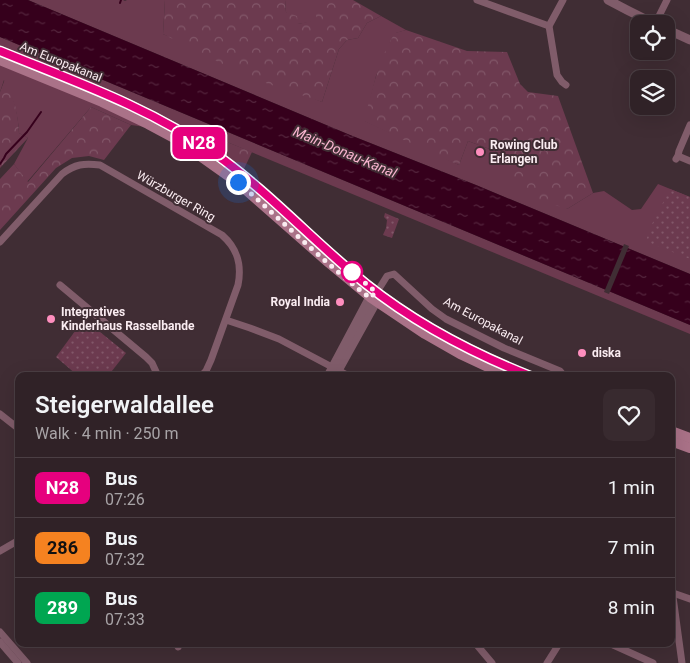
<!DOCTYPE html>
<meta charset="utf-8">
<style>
:root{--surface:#302227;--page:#382a2f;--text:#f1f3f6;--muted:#a8a4a7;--line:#4b3f44}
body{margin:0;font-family:Roboto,sans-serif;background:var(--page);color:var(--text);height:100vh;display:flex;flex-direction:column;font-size:19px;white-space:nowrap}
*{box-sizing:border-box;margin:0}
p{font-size:16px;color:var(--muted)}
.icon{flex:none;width:28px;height:28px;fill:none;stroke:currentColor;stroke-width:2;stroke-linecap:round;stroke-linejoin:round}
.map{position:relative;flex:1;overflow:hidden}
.drawer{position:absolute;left:15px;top:372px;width:660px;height:275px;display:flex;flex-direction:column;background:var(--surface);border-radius:10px;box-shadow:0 5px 20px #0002,0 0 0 1px var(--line)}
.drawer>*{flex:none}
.badge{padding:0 10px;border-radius:8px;font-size:18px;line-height:32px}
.buttons{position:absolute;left:630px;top:15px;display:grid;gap:10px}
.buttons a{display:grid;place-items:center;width:45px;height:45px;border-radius:10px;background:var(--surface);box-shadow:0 5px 20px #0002,0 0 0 1px var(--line);font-size:25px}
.you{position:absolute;width:25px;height:25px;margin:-12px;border:4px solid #fff;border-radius:50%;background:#1a73e8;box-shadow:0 0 0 8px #1a73e833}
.map>.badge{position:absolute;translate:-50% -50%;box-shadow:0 0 0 2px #fff}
.round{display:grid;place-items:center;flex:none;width:52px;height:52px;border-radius:10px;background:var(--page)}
.headline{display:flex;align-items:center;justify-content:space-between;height:85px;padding:0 20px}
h1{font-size:24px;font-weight:600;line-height:38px}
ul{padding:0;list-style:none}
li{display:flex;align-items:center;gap:15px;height:60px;padding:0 20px;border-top:1px solid var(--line)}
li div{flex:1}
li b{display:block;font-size:19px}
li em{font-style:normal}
li .badge{min-width:55px;font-weight:700;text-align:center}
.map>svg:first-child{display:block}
.grass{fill:#6c3a4f}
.forest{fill:url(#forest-crowns)}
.park{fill:url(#park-dots)}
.water{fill:url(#water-ripples)}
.pier{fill:#402d34}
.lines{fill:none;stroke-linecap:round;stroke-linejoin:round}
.stream{stroke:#36001c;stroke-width:2}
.minor{stroke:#805c6a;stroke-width:7}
.tertiary{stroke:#805c6a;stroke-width:9}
.secondary{stroke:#aa7288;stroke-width:10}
.line-casing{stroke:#fff;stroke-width:11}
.line{stroke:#e6007e;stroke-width:8}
.walk{stroke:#faecf1;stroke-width:5;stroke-dasharray:0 9}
.poi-dot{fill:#fe8ebe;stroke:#402d34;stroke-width:2}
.stop-dot{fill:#fff;stroke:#e6007e;stroke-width:2.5}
.labels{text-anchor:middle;stroke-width:4;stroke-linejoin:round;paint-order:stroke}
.street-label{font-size:12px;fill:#faecf1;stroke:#402d34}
.poi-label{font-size:12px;font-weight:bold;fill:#faecf1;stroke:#402d34;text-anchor:start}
.water-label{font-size:14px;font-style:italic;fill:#fbb6d1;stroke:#402d34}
</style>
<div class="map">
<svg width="690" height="663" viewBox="0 0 690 663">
<defs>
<pattern id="forest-crowns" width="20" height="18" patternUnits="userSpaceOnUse" patternTransform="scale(1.25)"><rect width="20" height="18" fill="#6c3a4f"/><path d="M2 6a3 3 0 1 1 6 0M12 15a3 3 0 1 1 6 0" fill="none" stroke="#825769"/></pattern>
<pattern id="park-dots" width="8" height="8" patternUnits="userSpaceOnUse" patternTransform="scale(1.25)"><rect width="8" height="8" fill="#6c3a4f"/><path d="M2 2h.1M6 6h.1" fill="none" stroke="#825769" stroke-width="1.8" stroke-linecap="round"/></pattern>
<pattern id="water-ripples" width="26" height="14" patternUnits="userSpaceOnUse" patternTransform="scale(1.25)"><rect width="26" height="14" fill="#36001c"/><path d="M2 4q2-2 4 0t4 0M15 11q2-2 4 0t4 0" fill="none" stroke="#54253d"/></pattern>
</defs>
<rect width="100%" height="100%" fill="#402d34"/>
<g class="grass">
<path d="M28,0H123L125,1L127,0H165L163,34L322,102L339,49L347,40L358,38L367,23L381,16L406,30L396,33L391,40L376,76L365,121L459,165L468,141L506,155L567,209L593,193L604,191L632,210L641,209L658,184L690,197V274L476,185L350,135Z"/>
<path d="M285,0H316V21L298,24L286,12Z"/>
<path d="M0,37L690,325V334L193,128L189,133L131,125L91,107L27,182L14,164L28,138L19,133C18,113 13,97 4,80L0,92Z"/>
</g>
<g class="forest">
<path d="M165,0H285L286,12L297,16L298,24L316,20V0H353L381,16L367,23L358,38L347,40L339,49L322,102L248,77L163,34Z"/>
<path d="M406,30L467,51L507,52L520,84L528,92L558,96L593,193L567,209L517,192L504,162L506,155L468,141L459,165L437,156L364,121C372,92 378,59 395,33Z"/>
<path d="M5,79C14,98 18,112 19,133L28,138L0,168V92Z"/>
<path d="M91,107L131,125L104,160L89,156L72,158L56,168L0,230V179L14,164L28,182Z"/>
<path d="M192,128L252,152L243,171L189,133Z"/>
</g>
<g class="park">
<path d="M670,189L690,197V259L650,243L647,238L651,226Z"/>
<path d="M385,213L399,219L392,238L383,235L386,228L387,220L384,217Z"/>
<path d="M84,319L126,353L108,376L77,375L56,357Z"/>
</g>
<path class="water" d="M0,0H28L350,135L476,185L690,274V325L0,37Z"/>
<path class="pier" d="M624,244L629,246L609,294L604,292Z"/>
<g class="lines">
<g class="stream">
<path d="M120,3L121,0"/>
<path d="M0,164L4,158L6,154L27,132L41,112"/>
</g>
<g class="minor">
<path d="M477,0L549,26"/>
<path d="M563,0L549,26L557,75L562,82L566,85"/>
<path d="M655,24L667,0"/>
<path d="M678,156L690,161"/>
<path d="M676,159L678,156L679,151L690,125"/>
<path d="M0,242L62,174C75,164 84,163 100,165L222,235C238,249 242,265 238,285L211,360L206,371L201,376"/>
<path d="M60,285L146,357L152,363L158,376"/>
<path d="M377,292L387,276L394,274L432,309L446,319L504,348L560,371L564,376"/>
<path d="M226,320L250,328L279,339L349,376"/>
<path d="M0,414L19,429"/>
<path d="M0,551L19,540"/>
<path d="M671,582L682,663"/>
<path d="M673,593L690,599"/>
<path d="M0,632L27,663"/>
<path d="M0,642L18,663"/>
<path d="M177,644L178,647"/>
<path d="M476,644L492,663"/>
<path d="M611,644L653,663"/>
<path d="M547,663L559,644"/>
</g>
<g class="tertiary">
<path d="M608,0L627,10L655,24"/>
<path d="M666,29L690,40"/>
<path d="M336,374L376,302"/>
<path d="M328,376L370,297"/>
</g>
<g class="secondary">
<path d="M0,51C73,81 149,107 214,153C269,192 314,242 366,284C415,323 472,353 530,376"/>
<path d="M0,60L102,102L148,124L176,139L238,183L329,263L370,297L425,334L460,354L507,376"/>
<path d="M671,431L690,438"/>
<path d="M671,441L690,448"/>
</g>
</g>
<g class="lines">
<g class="line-casing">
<path id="line" d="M0,51C73,81 149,107 214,153C269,192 314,242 366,284C415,323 472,353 530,376"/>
</g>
<use href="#line" class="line"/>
<path class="walk" d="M238,182C282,221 324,262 370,298L376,292L352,272"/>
</g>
<g class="poi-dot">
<circle cx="480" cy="152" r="5"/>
<circle cx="340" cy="302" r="5"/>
<circle cx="51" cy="319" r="5"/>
<circle cx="582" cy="353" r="5"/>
</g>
<circle class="stop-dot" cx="352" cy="272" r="10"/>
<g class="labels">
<g class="street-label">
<text transform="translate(61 62) rotate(22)" y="4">Am Europakanal</text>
<text transform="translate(176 196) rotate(30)" y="4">Würzburger Ring</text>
<text transform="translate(483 321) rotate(28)" y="4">Am Europakanal</text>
</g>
<g class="poi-label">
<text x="490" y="149">Rowing Club<tspan x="490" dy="14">Erlangen</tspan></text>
<text x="330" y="306" text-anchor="end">Royal India</text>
<text x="61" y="316">Integratives<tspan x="61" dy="14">Kinderhaus Rasselbande</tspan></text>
<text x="592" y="357">diska</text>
</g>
<g class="water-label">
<text transform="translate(345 152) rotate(23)" y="5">Main-Donau-Kanal</text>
</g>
</g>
</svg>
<div class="buttons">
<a><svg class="icon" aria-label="locate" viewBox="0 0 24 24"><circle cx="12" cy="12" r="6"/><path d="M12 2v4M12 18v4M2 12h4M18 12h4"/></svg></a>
<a><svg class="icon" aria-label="layers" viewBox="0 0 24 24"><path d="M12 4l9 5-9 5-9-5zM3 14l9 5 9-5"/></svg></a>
</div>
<div class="you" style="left:238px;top:182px"></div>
<b class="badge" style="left:199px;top:143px;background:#e6007e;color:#fff">N28</b>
<section class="drawer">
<div class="headline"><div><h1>Steigerwaldallee</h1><p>Walk · 4 min · 250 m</p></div><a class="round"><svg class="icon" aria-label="heart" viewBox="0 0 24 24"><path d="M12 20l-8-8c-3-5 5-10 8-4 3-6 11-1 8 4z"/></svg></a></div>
<ul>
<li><span class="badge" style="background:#e6007e;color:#fff">N28</span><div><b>Bus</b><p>07:26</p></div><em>1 min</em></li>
<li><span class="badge" style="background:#f58220;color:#111">286</span><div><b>Bus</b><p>07:32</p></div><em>7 min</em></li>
<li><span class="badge" style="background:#00a651;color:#fff">289</span><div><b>Bus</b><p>07:33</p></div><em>8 min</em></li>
</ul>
</section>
</div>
